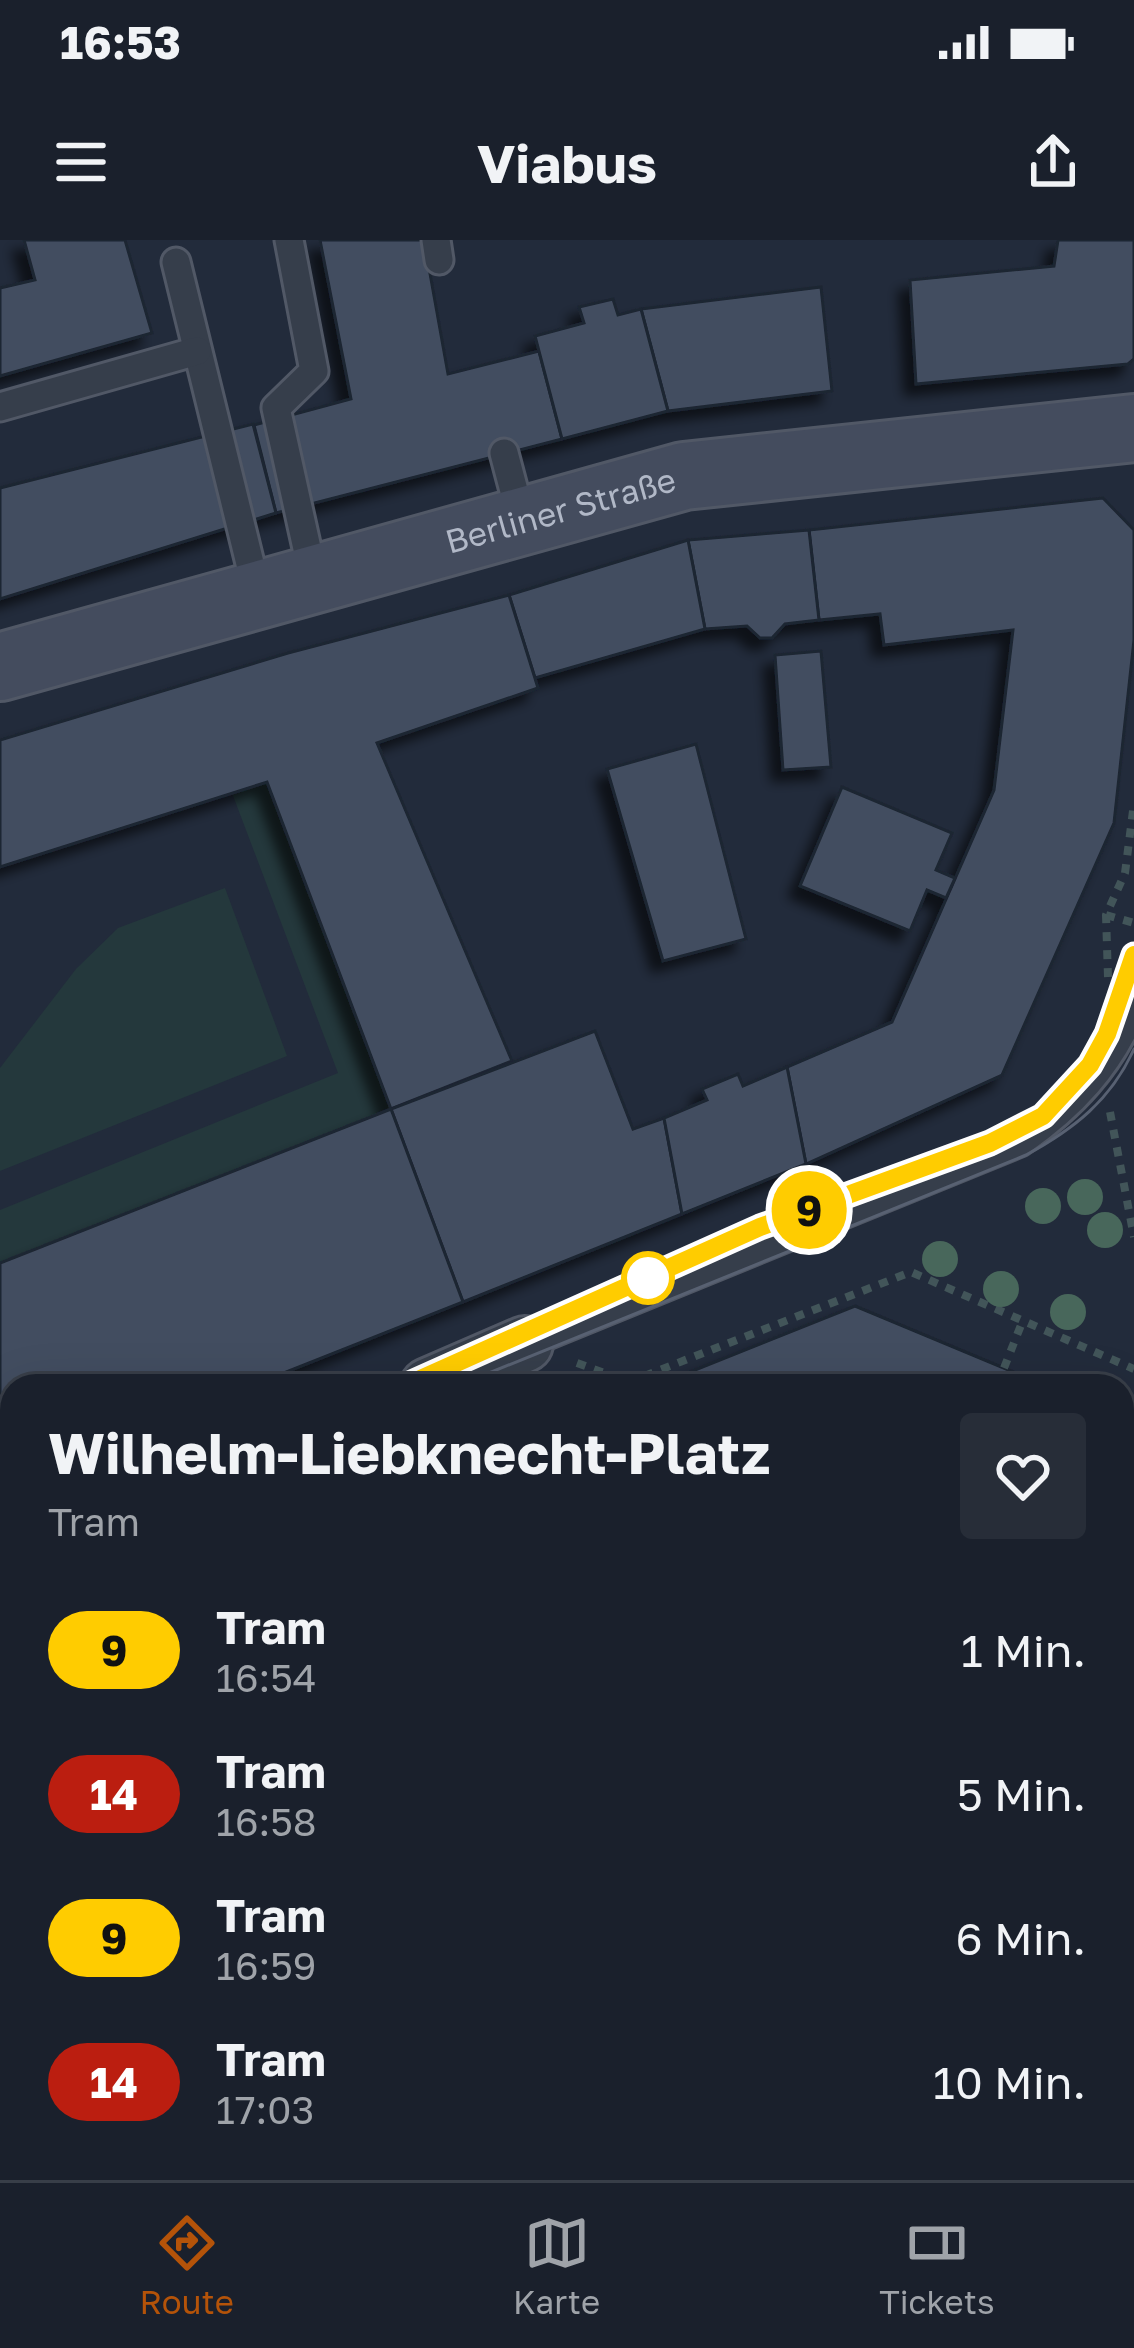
<!DOCTYPE html>
<html lang="de">
<meta charset="utf-8">
<style>
:root{--surface:#1a202c;--page:#272d38;--text:#f1f3f6;--muted:#9fa3a9;--line:#383e48;--accent:#b45309}
body{margin:0;font-family:"Golos Text",sans-serif;background:var(--page);color:var(--text);height:100vh;display:flex;flex-direction:column;font-size:45px;white-space:nowrap}
*{box-sizing:border-box;margin:0}
p{font-size:39px;color:var(--muted)}
.icon{flex:none;width:66px;height:66px;fill:none;stroke:currentColor;stroke-width:2;stroke-linecap:round;stroke-linejoin:round}
.map{position:relative;flex:1;overflow:hidden}
.side{position:absolute;left:0px;top:1134px;width:1134px;height:807px;display:flex;flex-direction:column;background:var(--surface);border-radius:36px 36px 0 0;box-shadow:0 12px 48px #0002,0 0 0 3px var(--line)}
.side>*{flex:none}
.badge{padding:0 24px;border-radius:39px;font-size:42px;line-height:78px}
.map>.badge{position:absolute;translate:-50% -50%;box-shadow:0 0 0 6px #fff}
.round{display:grid;place-items:center;flex:none;width:126px;height:126px;border-radius:12px;background:var(--page)}
.overview{display:flex;align-items:center;justify-content:space-between;height:204px;padding:0 48px}
h1{font-size:57px;font-weight:700;line-height:90px}
ul{padding:0;list-style:none}
li{display:flex;align-items:center;gap:36px;height:144px;padding:0 48px}
li div{flex:1}
li b{display:block;font-size:45px}
li em{font-style:normal}
li .badge{min-width:132px;font-weight:700;text-align:center}
.status{display:flex;justify-content:space-between;align-items:center;height:84px;padding:0 60px;background:var(--surface);direction:ltr}
.status svg{height:33px;fill:currentColor}
header{display:flex;justify-content:space-between;align-items:center;height:156px;padding:0 48px;background:var(--surface);font-size:54px;font-weight:700}
.tabs{display:flex;justify-content:space-around;align-items:center;height:168px;border-top:3px solid var(--line);background:var(--surface);font-size:33px;color:var(--muted)}
.tabs a{display:grid;justify-items:center;gap:6px}
.tabs .selected{color:var(--accent)}
.map>svg:first-child{display:block}
.green{fill:#24383c}
.building{fill:#434e60;stroke:#1d2532;stroke-width:3;filter:url(#shadow)}
.lines{fill:none;stroke-linecap:round;stroke-linejoin:round}
.service-casing{stroke:#515866;stroke-width:33}
.minor-casing{stroke:#515866;stroke-width:60}
.secondary-casing{stroke:#515866;stroke-width:72}
.path{stroke:#425559;stroke-width:8;stroke-dasharray:9 9;stroke-linecap:butt}
.service{stroke:#363e4b;stroke-width:27}
.minor{stroke:#363e4b;stroke-width:54}
.secondary{stroke:#444c5e;stroke-width:66}
.tram{stroke:#586172;stroke-width:3}
.tree{fill:#48675b}
.line-casing{stroke:#fff;stroke-width:27}
.line{stroke:#fc0;stroke-width:18}
.stop-dot{fill:#fff;stroke:#fc0;stroke-width:6}
.labels{text-anchor:middle;stroke-width:9;stroke-linejoin:round;paint-order:stroke}
.street-label{font-size:33px;fill:#b1b8c7;stroke:#1b2330}
</style>
<div class="status"><b>16:53</b><svg viewBox="0 0 49 12"><path d="M0 12V9h3v3zM5 12V6h3v6zM10 12V3h3v9zM15 12V0h3v12zM26 1h20v11H26zM47 4h2v5h-2z"/></svg></div>
<header><svg class="icon" aria-label="menu" viewBox="0 0 24 24"><path d="M4 6h16M4 12h16M4 18h16"/></svg>Viabus<svg class="icon" aria-label="share" viewBox="0 0 24 24"><path d="M12 15V3M7 8l5-5 5 5M5 13v7h14v-7"/></svg></header>
<div class="map">
<svg width="1134" height="1940" viewBox="0 0 1134 1940">
<defs>
<filter id="shadow"><feDropShadow dx="-11" dy="11" stdDeviation="6" flood-color="#0009"/></filter>
</defs>
<rect width="100%" height="100%" fill="#222b3b"/>
<g class="green">
<path d="M267,542L391,869L0,1023V970L338,833L232,553Z"/>
<path d="M225,648L287,816L0,931V828L76,729L118,688Z"/>
</g>
<g class="building">
<path d="M24,0H125L152,93L0,136V48L35,40Z"/>
<path d="M320,0H424L448,134L539,111L562,199L276,273L254,185L351,159Z"/>
<path d="M1058,0H1134V119L1128,124L916,144L910,40L1054,26Z"/>
<path d="M821,47L832,151L668,171L641,69Z"/>
<path d="M613,59L618,75L641,69L668,171L562,199L535,96L584,83L579,67Z"/>
<path d="M253,184L276,273L0,359V248Z"/>
<path d="M1103,258L1134,290V400L1114,583L1002,835L806,924L787,827L892,782L994,550L1013,390L884,405L880,374L819,380L809,290Z"/>
<path d="M809,290L819,380L785,384L772,398H760L747,386L705,389L688,300Z"/>
<path d="M688,300L705,389L535,438L509,355Z"/>
<path d="M509,355L538,448L377,503L512,821L391,869L267,542L0,627V500L288,413Z"/>
<path d="M821,411L831,527L783,530L775,415Z"/>
<path d="M696,504L746,699L663,721L607,529Z"/>
<path d="M842,547L952,593L936,630L955,638L946,658L927,650L910,691L800,646Z"/>
<path d="M595,791L633,889L664,878L682,974L463,1062L391,869Z"/>
<path d="M787,827L806,924L682,974L664,878L707,860L702,849L738,834L743,846Z"/>
<path d="M391,869L463,1062L251,1146H12L9,1242L0,1224V1023Z"/>
<path d="M855,1066L1047,1146H655Z"/>
<path d="M1122,1178L1134,1183V1559L1122,1562Z"/>
<path d="M0,1499L12,1504V1929H267L263,1940H0Z"/>
<path d="M1122,1740L1134,1745V1773L1122,1768Z"/>
<path d="M720,1929H1004L1021,1936L1024,1929H1071L1066,1940H732L718,1934Z"/>
</g>
<g class="lines">
<g class="service-casing">
<g id="service">
<path d="M289,0L314,131L276,168L314,340"/>
<path d="M436,0L439,20"/>
<path d="M176,22L258,356"/>
<path d="M0,167L197,111"/>
<path d="M504,213L522,281"/>
<path d="M525,1104L1020,902C1071,867 1111,825 1134,766"/>
<path d="M0,1438L12,1434"/>
<path d="M653,1929L679,1940"/>
<path d="M459,1940L464,1929"/>
</g>
</g>
<g class="minor-casing">
<g id="minor">
<path d="M428,1146L525,1104"/>
<path d="M0,1327L12,1323"/>
</g>
</g>
<g class="secondary-casing">
<g id="secondary">
<path id="s1" d="M0,427L684,236L1134,188"/>
<path d="M1129,1940L1134,1928"/>
</g>
</g>
<g class="path">
<path d="M1106,675L1134,683"/>
<path d="M1108,737L1106,675L1125,633L1134,563"/>
<path d="M1110,872L1134,997"/>
<path d="M577,1123L629,1142L911,1032L1134,1129"/>
<path d="M1004,1128L1023,1080"/>
<path d="M1122,1841L1134,1829"/>
</g>
<use href="#service" class="service"/>
<use href="#minor" class="minor"/>
<use href="#secondary" class="secondary"/>
<g class="tram">
<path d="M405,1146L760,987L990,903L1043,876L1091,825L1107,794L1134,715"/>
<path d="M457,1146L1026,915C1074,889 1111,860 1134,809"/>
<path d="M0,1317L12,1314"/>
<path d="M0,1338L12,1334"/>
</g>
</g>
<g class="tree">
<circle cx="1085" cy="957" r="18"/>
<circle cx="1043" cy="966" r="18"/>
<circle cx="1105" cy="990" r="18"/>
<circle cx="940" cy="1019" r="18"/>
<circle cx="1001" cy="1049" r="18"/>
<circle cx="1068" cy="1072" r="18"/>
</g>
<g class="lines">
<g class="line-casing">
<path id="line" d="M405,1146L760,987L990,903L1043,876L1090,825L1107,794L1134,715"/>
</g>
<use href="#line" class="line"/>
</g>
<circle class="stop-dot" cx="648" cy="1038" r="24"/>
<g class="labels">
<g class="street-label">
<text dy="12" stroke="none"><textPath href="#s1" startOffset="582">Berliner Straße</textPath></text>
</g>
</g>
</svg>
<b class="badge" style="left:809px;top:970px;background:#fc0;color:#111">9</b>
<section class="side">
<div class="overview"><div><h1>Wilhelm-Liebknecht-Platz</h1><p>Tram</p></div><a class="round"><svg class="icon" aria-label="heart" viewBox="0 0 24 24"><path d="M12 20l-8-8c-3-5 5-10 8-4 3-6 11-1 8 4z"/></svg></a></div>
<ul>
<li><span class="badge" style="background:#fc0;color:#111">9</span><div><b>Tram</b><p>16:54</p></div><em>1 Min.</em></li>
<li><span class="badge" style="background:#bb1e10;color:#fff">14</span><div><b>Tram</b><p>16:58</p></div><em>5 Min.</em></li>
<li><span class="badge" style="background:#fc0;color:#111">9</span><div><b>Tram</b><p>16:59</p></div><em>6 Min.</em></li>
<li><span class="badge" style="background:#bb1e10;color:#fff">14</span><div><b>Tram</b><p>17:03</p></div><em>10 Min.</em></li>
</ul>
</section>
</div>
<nav class="tabs">
<a class="selected"><svg class="icon" aria-label="directions" viewBox="0 0 24 24"><path d="M12 3l9 9-9 9-9-9zM9 14v-3h6M13 9l2 2-2 2"/></svg>Route</a>
<a><svg class="icon" aria-label="map" viewBox="0 0 24 24"><path d="M3 6l6-2 6 2 6-2v14l-6 2-6-2-6 2zM9 4v14M15 6v14"/></svg>Karte</a>
<a><svg class="icon" aria-label="tickets" viewBox="0 0 24 24"><path d="M3 7h18v10H3zM15 7v10"/></svg>Tickets</a>
</nav>
